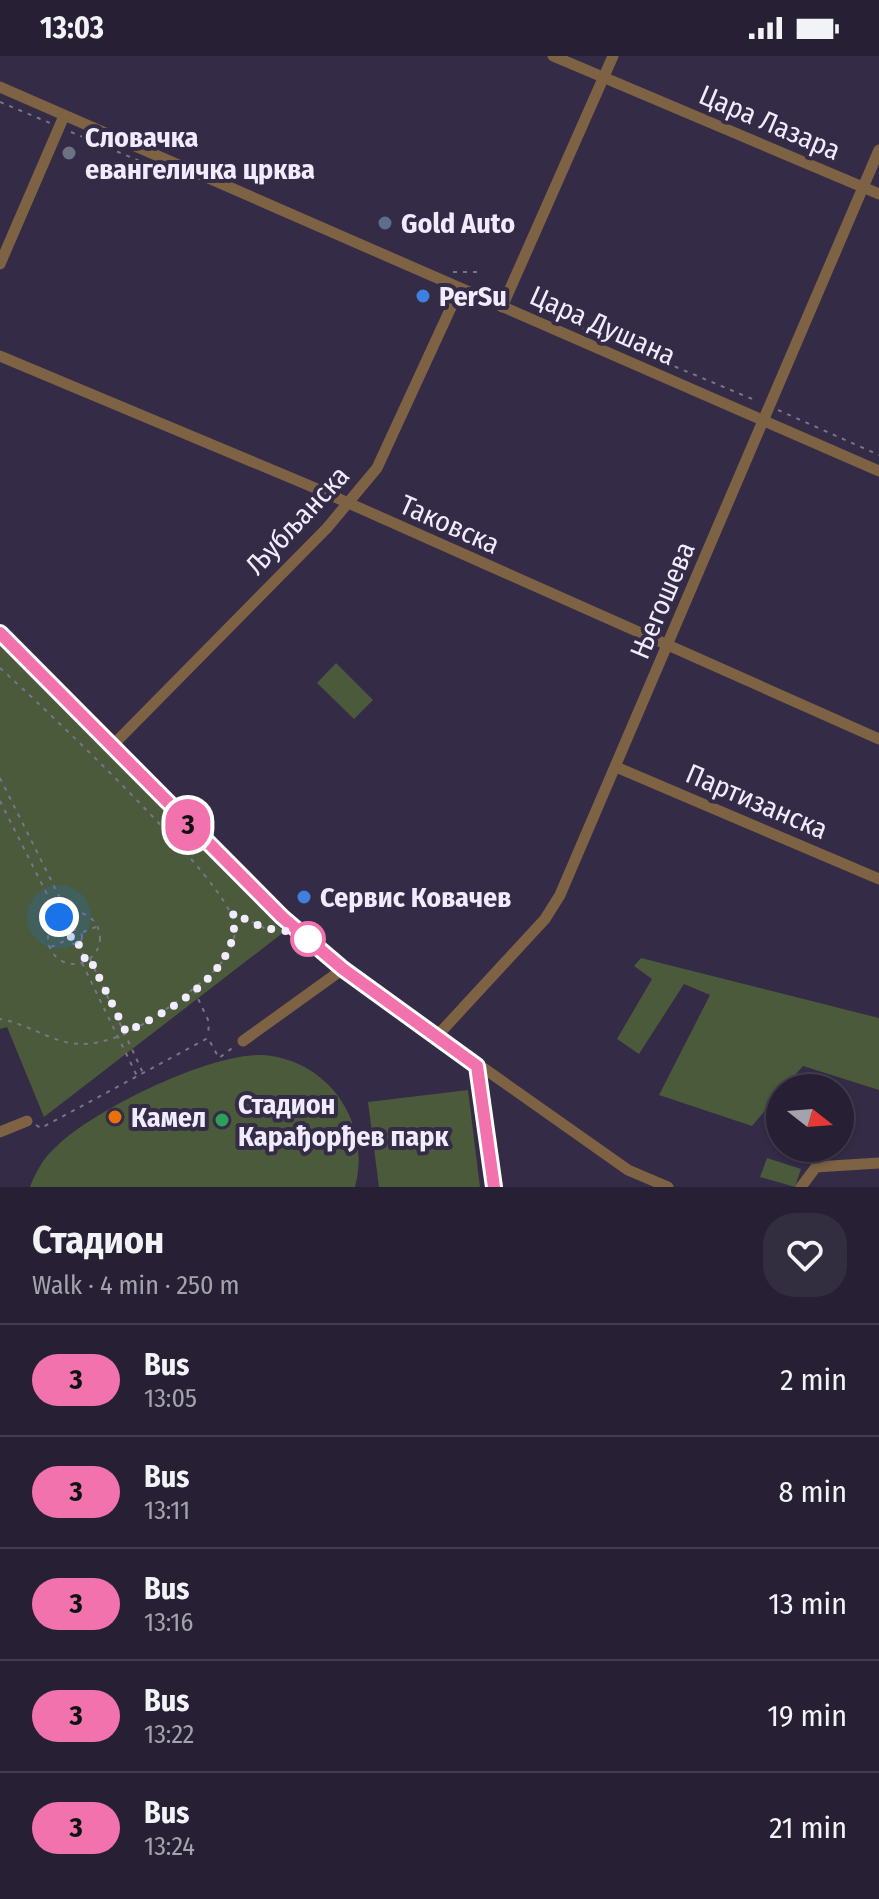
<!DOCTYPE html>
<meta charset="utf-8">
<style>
:root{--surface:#272034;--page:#332d40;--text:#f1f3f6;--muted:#a4a3ac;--line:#433e4f}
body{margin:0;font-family:"Fira Sans Condensed",sans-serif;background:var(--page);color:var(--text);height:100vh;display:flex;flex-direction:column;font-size:30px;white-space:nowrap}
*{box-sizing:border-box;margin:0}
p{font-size:26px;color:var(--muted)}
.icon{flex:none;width:44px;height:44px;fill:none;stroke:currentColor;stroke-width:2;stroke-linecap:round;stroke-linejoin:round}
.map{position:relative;height:1131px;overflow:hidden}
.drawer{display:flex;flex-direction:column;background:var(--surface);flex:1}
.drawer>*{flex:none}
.badge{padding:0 16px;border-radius:26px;font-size:28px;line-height:52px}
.needle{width:52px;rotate:107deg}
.buttons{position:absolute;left:766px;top:1018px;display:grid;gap:16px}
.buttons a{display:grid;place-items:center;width:88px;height:88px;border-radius:50%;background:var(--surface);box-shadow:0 2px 6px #0004,0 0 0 2px var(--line);font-size:40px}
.you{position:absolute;width:40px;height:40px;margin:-20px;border:6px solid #fff;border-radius:50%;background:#1a73e8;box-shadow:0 0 0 12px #1a73e833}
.map>.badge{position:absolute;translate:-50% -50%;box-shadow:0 0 0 4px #fff}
.round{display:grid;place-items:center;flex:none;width:84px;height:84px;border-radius:32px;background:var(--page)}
.overview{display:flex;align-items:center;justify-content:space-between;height:136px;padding:0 32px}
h1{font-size:38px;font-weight:700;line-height:60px}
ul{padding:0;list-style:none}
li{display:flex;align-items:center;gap:24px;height:112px;padding:0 32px;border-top:2px solid var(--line)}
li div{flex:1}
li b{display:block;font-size:30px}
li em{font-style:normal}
li .badge{min-width:88px;font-weight:700;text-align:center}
.status{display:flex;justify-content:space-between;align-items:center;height:56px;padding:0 40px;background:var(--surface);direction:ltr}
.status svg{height:22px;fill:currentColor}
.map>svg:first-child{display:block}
.green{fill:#4a5a3b}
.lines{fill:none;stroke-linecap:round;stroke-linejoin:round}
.path{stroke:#7b738b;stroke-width:2;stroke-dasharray:4 6;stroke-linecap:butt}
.minor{stroke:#7d6244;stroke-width:11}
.line-casing{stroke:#fff;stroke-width:18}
.line{stroke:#f172ac;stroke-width:12}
.walk{stroke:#f0ebfd;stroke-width:8;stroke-dasharray:0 14.4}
.worship-dot{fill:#6b7280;stroke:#342b46;stroke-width:3}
.service-dot{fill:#5c6f8a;stroke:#342b46;stroke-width:3}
.shop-dot{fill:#3f7fe0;stroke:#342b46;stroke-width:3}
.stop-dot{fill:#fff;stroke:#f172ac;stroke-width:4}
.food-dot{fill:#e8710a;stroke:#342b46;stroke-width:3}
.leisure-dot{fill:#2e9e5b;stroke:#342b46;stroke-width:3}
.labels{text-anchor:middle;stroke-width:8;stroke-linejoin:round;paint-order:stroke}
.street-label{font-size:28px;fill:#f0ebfd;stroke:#342b46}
.poi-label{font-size:28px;font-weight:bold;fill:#f0ebfd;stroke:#342b46;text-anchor:start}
</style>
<div class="status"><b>13:03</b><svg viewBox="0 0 49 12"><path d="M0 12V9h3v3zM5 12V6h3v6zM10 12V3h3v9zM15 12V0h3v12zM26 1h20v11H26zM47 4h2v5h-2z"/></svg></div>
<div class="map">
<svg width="879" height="1131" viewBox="0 0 879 1131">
<rect width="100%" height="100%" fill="#342b46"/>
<g class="green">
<path d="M0,589L284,876L44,1061L7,971L0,973Z"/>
<path d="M336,607L373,644L354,663L317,627Z"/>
<path d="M641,902L879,962V1034L803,1010L784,1032H780V1037L752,1070L659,1039L710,939L684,928L639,998L617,983L652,923L634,910Z"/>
<path d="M263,999C329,1004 372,1067 355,1131H30C36,1115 44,1101 57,1090C95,1053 210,997 263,999Z"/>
<path d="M468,1034L480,1131H379L368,1046Z"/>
<path d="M767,1102L801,1113L795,1131L760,1121Z"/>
</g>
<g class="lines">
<g class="path">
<path d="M0,46L50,67"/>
<path d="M71,76L168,117"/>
<path d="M453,216H480"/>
<path d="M564,264L757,345"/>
<path d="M778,354L879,399"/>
<path d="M0,612C40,648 234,829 235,871C236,898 212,918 193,933C158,960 108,999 62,985C41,979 23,967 0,963"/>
<path d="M0,722L67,856"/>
<path d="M0,745L58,860"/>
<circle cx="74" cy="882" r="26"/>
<path d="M234,857L264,872L280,874"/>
<path d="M64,860L72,875"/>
<circle cx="75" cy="881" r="7"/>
<path d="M83,876L96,871"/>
<path d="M78,888L86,904"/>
<path d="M51,891L67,884"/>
<path d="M90,903L143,1017"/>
<path d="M82,907L137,1020"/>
<path d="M194,934L209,966L208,980"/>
<path d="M36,1069L41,1072L208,982L219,1002L235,990"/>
</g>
<g class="minor">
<path d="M553,0L879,138"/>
<path d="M0,31L879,415"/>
<path d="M0,208L64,60"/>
<path d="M502,251L613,0"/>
<path d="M0,300L308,429L879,683"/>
<path d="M0,577L282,861L343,913L628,1114L668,1131"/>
<path d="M113,689L327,472L377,412L460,232"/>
<path d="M616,711L879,823"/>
<path d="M437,980L545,863L560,839L879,94"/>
<path d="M243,985L343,913"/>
<path d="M477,1010L494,1131"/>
<path d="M0,1076L27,1065"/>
<path d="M801,1131L816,1111L879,1107"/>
</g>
</g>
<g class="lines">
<g class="line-casing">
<path id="line" d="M0,577L282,861L343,913L477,1010L494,1131"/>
</g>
<use href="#line" class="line"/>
<path class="walk" d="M59,861L63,859L72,875L70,885L78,887L86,905L90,903L126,976C170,955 244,914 233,857L264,872L301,877L308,883"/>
</g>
<circle class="worship-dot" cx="69" cy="97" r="8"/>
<circle class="service-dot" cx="385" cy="167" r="8"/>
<g class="shop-dot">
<circle cx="423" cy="240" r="8"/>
<circle cx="304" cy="841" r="8"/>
</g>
<circle class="stop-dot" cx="308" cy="883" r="16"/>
<circle class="food-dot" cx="115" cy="1061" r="8"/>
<circle class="leisure-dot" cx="222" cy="1064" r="8"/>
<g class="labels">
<g class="street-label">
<text transform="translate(770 66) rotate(23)" y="10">Цара Лазара</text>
<text transform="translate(603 269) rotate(24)" y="10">Цара Душана</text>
<text transform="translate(297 464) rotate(-47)" y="10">Љубљанска</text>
<text transform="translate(450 468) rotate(24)" y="10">Таковска</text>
<text transform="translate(662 544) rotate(-67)" y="10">Његошева</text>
<text transform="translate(757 745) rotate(23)" y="10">Партизанска</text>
</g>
<g class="poi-label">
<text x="85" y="91">Словачка<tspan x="85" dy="32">евангеличка црква</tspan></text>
<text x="401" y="177">Gold Auto</text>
<text x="439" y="250">PerSu</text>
<text x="320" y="851">Сервис Ковачев</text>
<text x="238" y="1058">Стадион<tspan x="238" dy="32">Карађорђев парк</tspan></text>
<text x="131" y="1071">Камел</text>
</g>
</g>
</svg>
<div class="buttons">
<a><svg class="needle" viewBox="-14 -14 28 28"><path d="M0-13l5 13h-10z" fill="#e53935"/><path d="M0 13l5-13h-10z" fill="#a4a3ac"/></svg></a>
</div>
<div class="you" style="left:59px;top:861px"></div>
<b class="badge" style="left:188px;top:769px;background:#f172ac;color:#111">3</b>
</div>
<section class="drawer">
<div class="overview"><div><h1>Стадион</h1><p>Walk · 4 min · 250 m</p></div><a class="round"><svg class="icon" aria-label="heart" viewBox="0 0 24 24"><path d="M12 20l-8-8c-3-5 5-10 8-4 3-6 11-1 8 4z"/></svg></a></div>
<ul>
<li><span class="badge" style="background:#f172ac;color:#111">3</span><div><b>Bus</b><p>13:05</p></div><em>2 min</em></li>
<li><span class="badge" style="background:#f172ac;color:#111">3</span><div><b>Bus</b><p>13:11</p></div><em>8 min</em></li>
<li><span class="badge" style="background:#f172ac;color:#111">3</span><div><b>Bus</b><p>13:16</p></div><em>13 min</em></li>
<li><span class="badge" style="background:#f172ac;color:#111">3</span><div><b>Bus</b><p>13:22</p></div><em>19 min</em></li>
<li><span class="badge" style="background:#f172ac;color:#111">3</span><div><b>Bus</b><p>13:24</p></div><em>21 min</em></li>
</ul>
</section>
